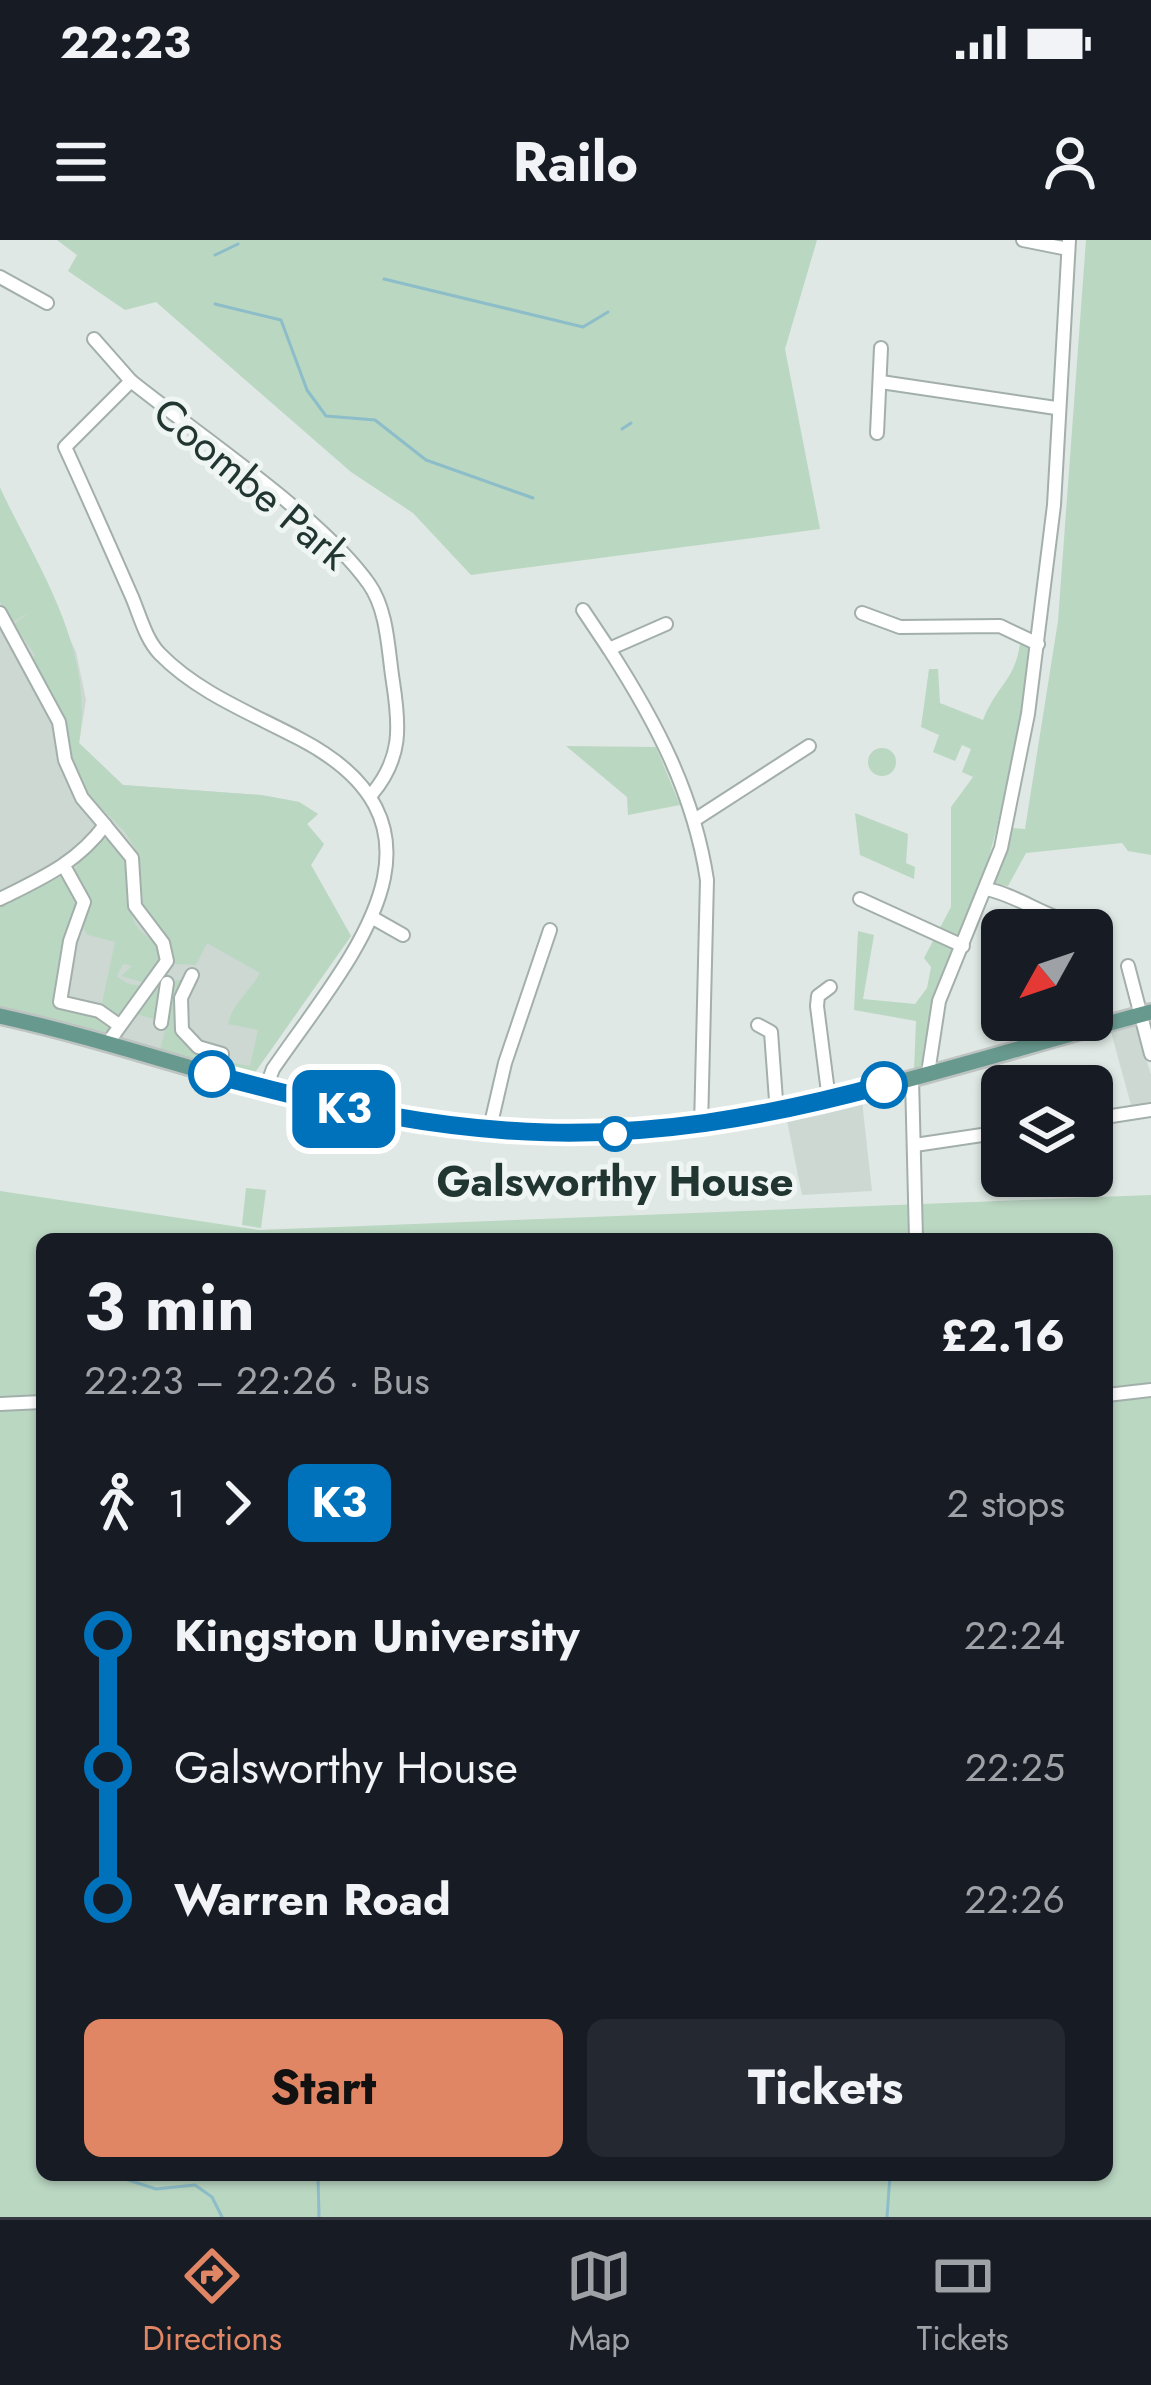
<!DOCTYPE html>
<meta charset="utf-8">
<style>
:root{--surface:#171b24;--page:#242831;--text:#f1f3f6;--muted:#9ea1a6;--line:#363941;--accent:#e18664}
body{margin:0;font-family:Jost,sans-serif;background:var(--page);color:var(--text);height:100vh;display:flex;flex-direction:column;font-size:45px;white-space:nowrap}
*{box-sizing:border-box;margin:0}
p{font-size:39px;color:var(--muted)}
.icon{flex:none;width:66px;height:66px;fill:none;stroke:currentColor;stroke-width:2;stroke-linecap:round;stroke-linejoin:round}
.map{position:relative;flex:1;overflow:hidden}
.sheet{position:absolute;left:36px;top:993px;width:1077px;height:948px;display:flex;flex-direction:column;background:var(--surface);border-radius:18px;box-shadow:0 3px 9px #0004}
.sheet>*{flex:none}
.badge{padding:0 24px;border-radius:18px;font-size:42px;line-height:78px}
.needle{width:78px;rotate:230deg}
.fabs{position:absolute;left:981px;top:669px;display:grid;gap:24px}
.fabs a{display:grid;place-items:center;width:132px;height:132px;border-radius:18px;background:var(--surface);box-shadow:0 3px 9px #0004;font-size:60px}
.map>.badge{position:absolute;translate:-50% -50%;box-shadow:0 0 0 6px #fff}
.legs{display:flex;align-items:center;gap:18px;height:132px;padding:0 48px;font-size:39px}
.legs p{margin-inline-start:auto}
.overview{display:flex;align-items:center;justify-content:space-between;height:204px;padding:0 48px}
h1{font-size:66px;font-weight:700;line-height:90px}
.cta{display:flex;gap:24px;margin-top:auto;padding:24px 48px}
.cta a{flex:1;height:138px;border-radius:18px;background:var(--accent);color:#111;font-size:48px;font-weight:700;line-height:138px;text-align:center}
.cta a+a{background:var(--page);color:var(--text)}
ul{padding:0 48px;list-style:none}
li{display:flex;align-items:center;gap:42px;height:132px;font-size:45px}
li i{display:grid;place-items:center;width:18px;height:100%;margin:0 15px;background:currentColor}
li i::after{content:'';width:30px;height:30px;margin:-15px;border:9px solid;border-radius:50%;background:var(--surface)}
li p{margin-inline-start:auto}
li:first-child i{background:linear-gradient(#0000 50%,currentColor 0)}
li:last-child i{background:linear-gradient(currentColor 50%,#0000 0)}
.status{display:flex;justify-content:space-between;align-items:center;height:84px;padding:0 60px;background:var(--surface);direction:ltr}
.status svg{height:33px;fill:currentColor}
header{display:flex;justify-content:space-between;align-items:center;height:156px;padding:0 48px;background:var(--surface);font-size:54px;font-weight:700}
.tabs{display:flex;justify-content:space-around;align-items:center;height:168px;border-top:3px solid var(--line);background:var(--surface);font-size:33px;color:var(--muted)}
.tabs a{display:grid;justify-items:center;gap:6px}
.tabs .current{color:var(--accent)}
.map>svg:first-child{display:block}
.built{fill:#cdd8d3}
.green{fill:#bad7c2;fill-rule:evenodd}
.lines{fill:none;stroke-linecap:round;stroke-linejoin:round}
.stream{stroke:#8cbdc8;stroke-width:3}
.minor-casing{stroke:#a3afab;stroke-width:16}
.major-casing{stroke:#bdc3c1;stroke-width:20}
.minor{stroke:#fff;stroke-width:12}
.major{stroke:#68998e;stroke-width:15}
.line-1-casing{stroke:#fff;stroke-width:27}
.line-1{stroke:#0072bc;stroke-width:18}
.stop-1-dot{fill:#fff;stroke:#0072bc;stroke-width:6}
.labels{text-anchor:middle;stroke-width:10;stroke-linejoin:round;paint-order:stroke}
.street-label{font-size:42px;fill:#223631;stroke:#eff5f2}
.stop-label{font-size:42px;font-weight:bold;fill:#223631;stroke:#eff5f2}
</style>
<div class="status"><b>22:23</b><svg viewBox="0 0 49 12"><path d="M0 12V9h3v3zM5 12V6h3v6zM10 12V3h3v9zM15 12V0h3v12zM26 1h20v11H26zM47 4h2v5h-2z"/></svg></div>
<header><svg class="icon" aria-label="menu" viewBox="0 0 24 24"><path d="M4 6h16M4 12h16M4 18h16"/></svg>Railo<svg class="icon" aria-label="person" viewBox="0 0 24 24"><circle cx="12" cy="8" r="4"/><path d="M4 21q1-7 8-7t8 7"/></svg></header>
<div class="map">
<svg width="1151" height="1977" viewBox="0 0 1151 1977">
<rect width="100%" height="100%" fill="#dfe8e4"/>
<g class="built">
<path d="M0,248L76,412L86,460L79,503L123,545L261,555L299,562L318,574L307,584L324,604L311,625L351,696L251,838L0,767Z"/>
<path d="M1136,786L1151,835V862L1131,865L1111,792Z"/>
<path d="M862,861L872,951L802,955L787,881Z"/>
</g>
<g class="green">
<path d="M57,0H817L785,109L820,289L471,335L413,273L351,232L156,62L125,70L68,31L77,15Z"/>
<path d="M1086,0H1151V615L1128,611L1122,603L1026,613L1008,646L993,644L1012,588L1025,589L1058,381Z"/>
<path d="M0,248C39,329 95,410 79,503L123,545L261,555L299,562L318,574L307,584L324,604L311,625L351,696L251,838L160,810L167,783L133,773L159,744L184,739L178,786L221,821L250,826L258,790L228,784C232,764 250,751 260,733L207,703L196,725L172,724L168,698L143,670L140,617L125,592L83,550L29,422L35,415L14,384L30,372L13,382L0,362Z"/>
<path d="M1021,397L1029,402C1018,550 968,687 924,828L914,831L916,781L854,770L858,691L874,695L863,759L915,764L927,748L931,727L924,718L951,667V567L973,537L962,532L971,509L962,505L955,521L933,512L939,495L921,487L929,429H938L940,463L983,480C998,442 1016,442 1021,397Z"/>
<path d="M566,506L656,507L680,565L628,575L627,557Z"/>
<circle cx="882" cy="522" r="14"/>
<path d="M855,573L908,594L906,623L915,627L914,639L860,615Z"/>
<path d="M111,598C136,630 121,648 134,681C141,698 159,697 161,719L142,742L121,736L132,726L123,724L117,736C128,746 137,747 150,742L118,781L101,768L115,702L88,695L83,688L88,662L74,629L101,599Z"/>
<path d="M63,636L79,669L57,762L96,772L113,785L107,793L0,767V665Z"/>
<path d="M246,948L266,950L261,988L242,985Z"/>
<path d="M0,951L259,990L1151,955V1977H0ZM42,999H1107V1935H42Z"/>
</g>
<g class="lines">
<g class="stream">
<path d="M215,15L238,4"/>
<path d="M384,39L583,87L608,72"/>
<path d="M215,64L281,80L307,150L326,176L375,180L426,220L533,258"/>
<path d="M622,189L631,183"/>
<path d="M113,1935L156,1949L195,1945L212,1957L222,1977"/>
<path d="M318,1935L319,1977"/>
<path d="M887,1977L890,1935"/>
</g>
<g class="minor-casing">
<g id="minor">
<path d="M1023,0L1068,9"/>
<path d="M0,37L47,63"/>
<path d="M94,99L131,141"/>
<path d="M881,142L1056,168"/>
<path d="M877,193L881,108"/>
<path d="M583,370L609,409"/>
<path d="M0,373L59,482L65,520L82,558L105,585"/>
<path d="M862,373L900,387L1000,386L1038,404"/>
<path d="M666,384L609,409C656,482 694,554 707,640L701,887"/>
<path d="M696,579L809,506"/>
<path d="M64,626L84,662L70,701L60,762L99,771L119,785"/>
<path d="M986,649C1024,656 1058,689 1098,684"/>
<path d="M0,659C42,638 77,623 105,585L132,618L135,666L163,703L167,721L107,804"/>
<path d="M860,659L963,706"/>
<path d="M373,678L403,695"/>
<path d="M1128,726L1151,814"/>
<path d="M192,735L181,758L182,790L198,807L222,814"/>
<path d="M161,783L167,743"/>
<path d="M758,785L771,792L777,874"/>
<path d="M928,833L939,761L1001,608L1028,474L1054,265L1069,0"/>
<path d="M912,838L916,999"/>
<path d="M265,850L273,829C347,721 472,589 300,499C253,474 198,453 160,414C146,400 140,376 132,357C110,307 88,257 65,207L131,141C198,195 321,276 369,344C388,371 388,411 393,442C400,487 402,518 372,554"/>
<path d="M829,860L817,766L818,756L830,747"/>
<path d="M1092,879L1151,870"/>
<path d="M489,892L505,823L550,690"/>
<path d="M915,905L1002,892"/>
<path d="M1107,1155L1151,1150"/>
<path d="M0,1164L42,1162"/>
</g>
</g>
<g class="major-casing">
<path id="major" d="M0,776C159,811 312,876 476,891C710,913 928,831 1151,772"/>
</g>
<use href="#minor" class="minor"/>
<use href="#major" class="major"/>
</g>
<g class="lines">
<g class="line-1-casing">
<path id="line-1" d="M212,834C468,905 625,915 884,845"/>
</g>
<use href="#line-1" class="line-1"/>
</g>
<g class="stop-1-dot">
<circle cx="212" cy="834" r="21"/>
<circle cx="884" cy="845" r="21"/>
<circle cx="615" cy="894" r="15"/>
</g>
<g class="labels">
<g class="street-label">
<text transform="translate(252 243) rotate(40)" y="15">Coombe Park</text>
</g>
<g class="stop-label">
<text x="615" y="956">Galsworthy House</text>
</g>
</g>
</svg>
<div class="fabs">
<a><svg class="needle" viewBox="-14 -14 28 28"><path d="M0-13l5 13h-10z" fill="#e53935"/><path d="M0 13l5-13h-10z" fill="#9ea1a6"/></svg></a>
<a><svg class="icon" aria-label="layers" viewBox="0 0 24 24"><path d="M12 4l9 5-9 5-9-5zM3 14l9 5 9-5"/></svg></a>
</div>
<b class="badge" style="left:344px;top:869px;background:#0072bc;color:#fff">K3</b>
<section class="sheet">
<div class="overview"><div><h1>3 min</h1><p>22:23 – 22:26 · Bus</p></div><b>£2.16</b></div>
<div class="legs"><svg class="icon" aria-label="walk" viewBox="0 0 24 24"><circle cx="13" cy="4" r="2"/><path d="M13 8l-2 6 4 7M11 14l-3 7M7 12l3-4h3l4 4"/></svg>1<svg class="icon" aria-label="forward" viewBox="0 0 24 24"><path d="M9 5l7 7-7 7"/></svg><b class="badge" style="background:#0072bc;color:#fff">K3</b><p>2 stops</p></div>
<ul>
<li><i style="color:#0072bc"></i><b>Kingston University</b><p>22:24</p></li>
<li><i style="color:#0072bc"></i><span>Galsworthy House</span><p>22:25</p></li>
<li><i style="color:#0072bc"></i><b>Warren Road</b><p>22:26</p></li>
</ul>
<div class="cta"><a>Start</a><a>Tickets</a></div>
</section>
</div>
<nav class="tabs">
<a class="current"><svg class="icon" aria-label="directions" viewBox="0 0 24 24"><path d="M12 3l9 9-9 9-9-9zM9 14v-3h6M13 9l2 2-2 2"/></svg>Directions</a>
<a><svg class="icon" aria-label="map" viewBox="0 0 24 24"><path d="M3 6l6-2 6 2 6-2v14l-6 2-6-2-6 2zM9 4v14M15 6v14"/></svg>Map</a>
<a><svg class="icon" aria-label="tickets" viewBox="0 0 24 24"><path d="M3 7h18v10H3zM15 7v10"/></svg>Tickets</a>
</nav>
